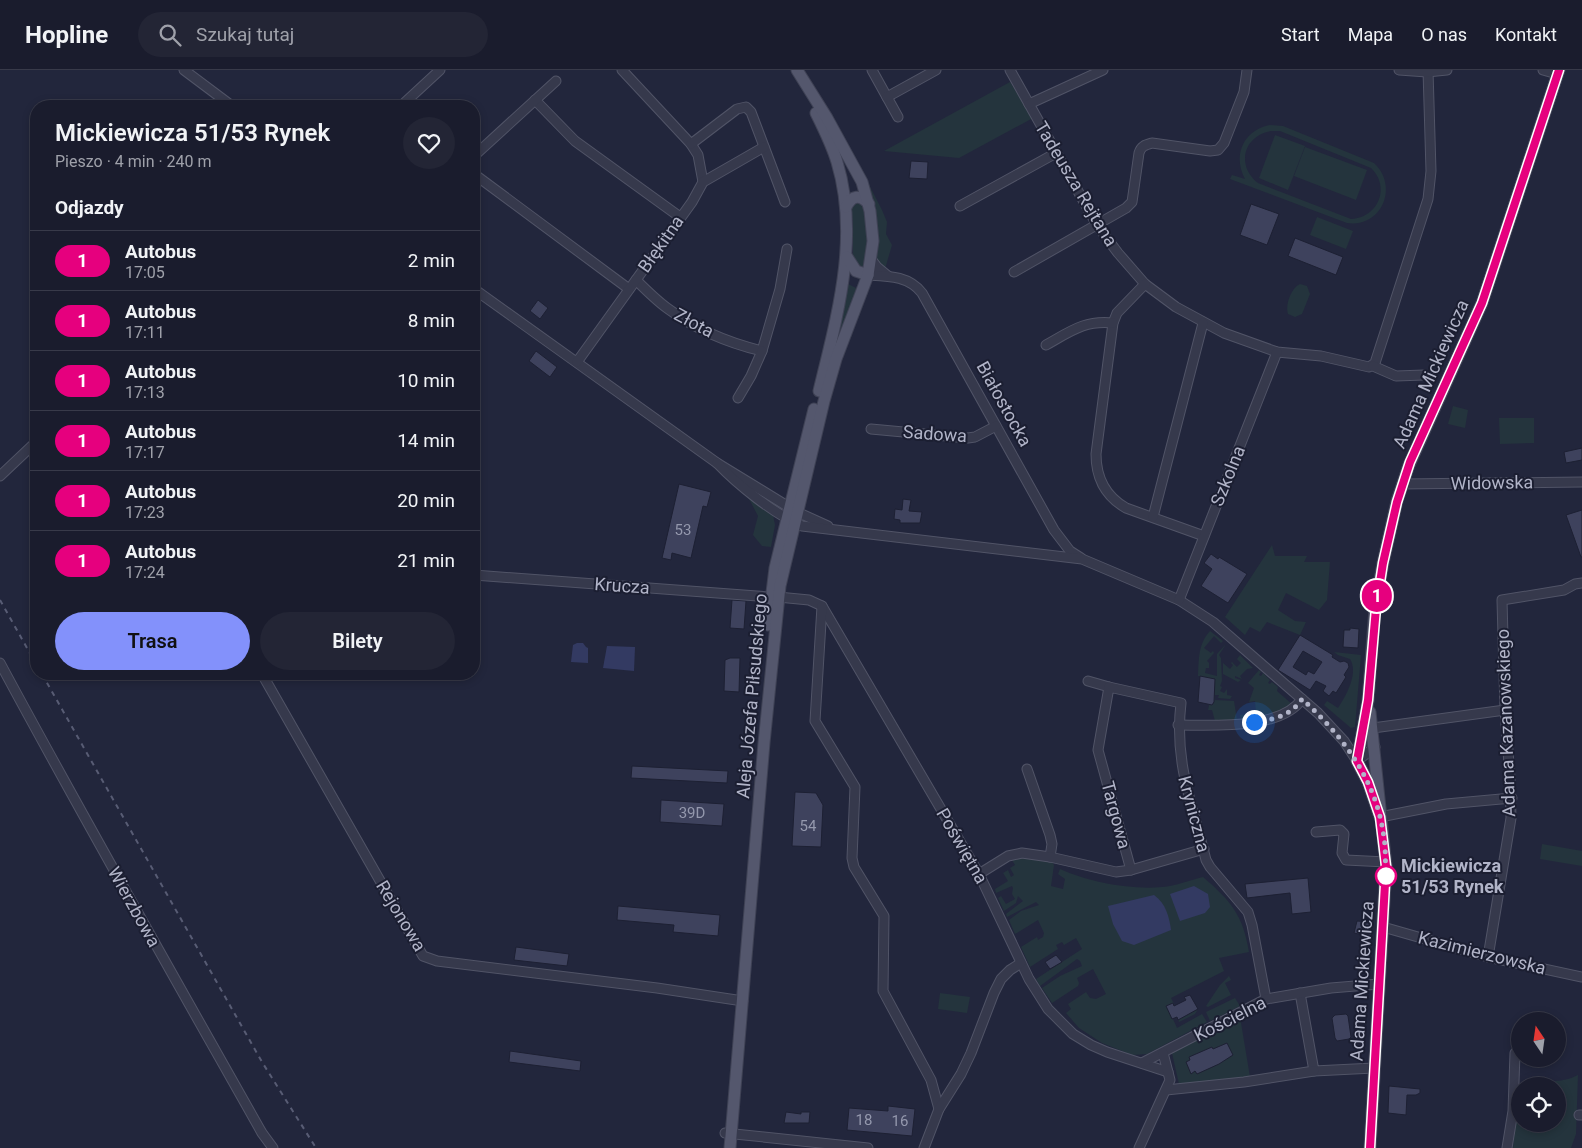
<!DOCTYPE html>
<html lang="pl">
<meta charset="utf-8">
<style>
:root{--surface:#1a1c2d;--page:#232535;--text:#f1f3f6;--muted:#9fa1aa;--line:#383a49;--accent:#8391fb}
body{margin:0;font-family:Roboto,sans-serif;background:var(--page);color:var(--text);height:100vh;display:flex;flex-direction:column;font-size:19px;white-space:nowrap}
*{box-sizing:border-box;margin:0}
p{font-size:16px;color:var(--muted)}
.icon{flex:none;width:28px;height:28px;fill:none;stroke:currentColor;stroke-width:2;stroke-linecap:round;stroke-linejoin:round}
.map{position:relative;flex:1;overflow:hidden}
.side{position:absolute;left:30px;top:30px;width:450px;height:580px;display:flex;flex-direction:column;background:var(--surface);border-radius:20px;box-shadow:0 2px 8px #0003,0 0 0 1px var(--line)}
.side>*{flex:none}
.badge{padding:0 10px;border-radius:16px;font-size:18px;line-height:32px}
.needle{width:32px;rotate:347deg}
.tools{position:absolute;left:1511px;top:942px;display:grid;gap:10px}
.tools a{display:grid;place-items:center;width:55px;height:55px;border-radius:50%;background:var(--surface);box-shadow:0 2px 8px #0003,0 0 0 1px var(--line);font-size:25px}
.you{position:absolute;width:25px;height:25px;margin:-12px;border:4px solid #fff;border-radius:50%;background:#1a73e8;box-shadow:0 0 0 8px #1a73e833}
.map>.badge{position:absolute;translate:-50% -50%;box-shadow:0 0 0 2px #fff}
h2{padding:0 25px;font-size:19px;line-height:45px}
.round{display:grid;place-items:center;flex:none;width:52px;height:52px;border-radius:26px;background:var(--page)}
.head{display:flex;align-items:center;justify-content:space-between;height:85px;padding:0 25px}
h1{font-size:24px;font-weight:600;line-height:38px}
.cta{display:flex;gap:10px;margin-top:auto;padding:10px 25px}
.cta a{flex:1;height:58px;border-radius:30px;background:var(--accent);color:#111;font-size:20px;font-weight:600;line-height:58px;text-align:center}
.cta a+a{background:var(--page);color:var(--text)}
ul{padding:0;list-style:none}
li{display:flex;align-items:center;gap:15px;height:60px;padding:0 25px;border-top:1px solid var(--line)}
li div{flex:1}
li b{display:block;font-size:19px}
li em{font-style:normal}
li .badge{min-width:55px;font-weight:700;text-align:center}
header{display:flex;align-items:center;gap:30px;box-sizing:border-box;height:70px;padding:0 25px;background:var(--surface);border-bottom:1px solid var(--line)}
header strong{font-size:24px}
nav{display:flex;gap:28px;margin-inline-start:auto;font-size:18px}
.search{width:350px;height:45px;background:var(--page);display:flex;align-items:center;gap:12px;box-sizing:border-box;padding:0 18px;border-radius:28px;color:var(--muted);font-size:19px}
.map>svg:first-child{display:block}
.green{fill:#24343d;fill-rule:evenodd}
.water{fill:#333a62}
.building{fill:#3e425d;stroke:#1d2033;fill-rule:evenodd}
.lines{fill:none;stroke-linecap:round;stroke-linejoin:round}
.minor-casing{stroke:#515467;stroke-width:11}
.major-casing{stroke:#3f4255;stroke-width:13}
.minor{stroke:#36394c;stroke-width:9}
.major{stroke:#54576d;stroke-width:11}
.rail{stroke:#585c74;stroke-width:2;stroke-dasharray:5 5;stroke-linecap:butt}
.line-casing{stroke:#fff;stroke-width:11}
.line{stroke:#e6007e;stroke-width:8}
.walk{stroke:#b1b4c8;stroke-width:5;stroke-dasharray:0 9}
.stop-dot{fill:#fff;stroke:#e6007e;stroke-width:2.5}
.labels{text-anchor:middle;stroke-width:4;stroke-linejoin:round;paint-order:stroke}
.number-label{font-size:15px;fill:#9498ad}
.street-label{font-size:18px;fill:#b1b4c8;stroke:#1b1e31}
.stop-label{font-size:18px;font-weight:bold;fill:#b1b4c8;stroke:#1b1e31;text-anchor:start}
</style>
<header>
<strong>Hopline</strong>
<div class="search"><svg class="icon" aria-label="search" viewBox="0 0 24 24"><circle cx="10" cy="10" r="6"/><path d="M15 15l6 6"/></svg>Szukaj tutaj</div>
<nav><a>Start</a><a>Mapa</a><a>O nas</a><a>Kontakt</a></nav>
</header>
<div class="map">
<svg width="1582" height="1078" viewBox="0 0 1582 1078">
<rect width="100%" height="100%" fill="#22263c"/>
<g class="green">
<path d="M1010,12L1033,48L959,88L884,81Z"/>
<path d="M1270,55L1283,56L1374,93C1399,116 1382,158 1347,153L1230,109L1232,105L1245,109C1232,85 1244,60 1270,55ZM1271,61H1280L1371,98C1391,117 1378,148 1351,149L1258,113C1236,96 1243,66 1271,61Z"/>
<path d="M1275,65L1305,76L1288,120L1259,108Z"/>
<path d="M1305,77L1367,100L1356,130L1294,106Z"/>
<path d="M864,105L882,140L887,152L886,164L892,175L885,199L876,189Z"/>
<path d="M858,132L864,134L868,166L866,196L861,199L853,188V156L851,139Z"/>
<path d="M1317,147L1353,161L1346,179L1310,165Z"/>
<path d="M848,214L858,219L832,286Z"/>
<path d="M1300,214L1307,216L1310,224L1302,244L1295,247L1288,244C1285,235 1291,218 1300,214Z"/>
<path d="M1453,336L1468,340L1465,358L1448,354Z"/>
<path d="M1499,348H1534V373L1500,374Z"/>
<path d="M748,427L773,445L775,455L771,477L762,476L753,465L758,446Z"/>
<path d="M1272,475L1275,486H1307L1304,492H1330L1327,530L1319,540L1286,523L1278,540L1295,551L1306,552L1300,565L1267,552L1260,562L1250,557L1245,565L1225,547Z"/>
<path d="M1210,561L1223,571L1221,573L1214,566L1204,578L1211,583L1213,581L1214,583L1207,591L1209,593V598H1206L1205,603L1217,606V584L1226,574L1219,585L1221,588L1222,611L1220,616L1222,617L1220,621L1224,623L1227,619V625L1232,626L1230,629L1218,628L1219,625H1215V630L1234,631L1237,650L1215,651L1212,640H1208L1215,609L1198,606C1199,589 1198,574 1210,561Z"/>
<path d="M1334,582L1361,585L1355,657L1351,658L1324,635L1327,631L1338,638C1346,626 1359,603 1350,589L1338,585Z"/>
<path d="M1240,585L1253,598L1247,599L1240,606L1242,609L1235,606V608L1241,610L1238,612L1223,604V593L1230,599L1233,595L1231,593L1232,592L1237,597L1241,593L1237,589Z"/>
<path d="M1259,600L1261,602L1259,605L1261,606L1263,603L1270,610L1268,613L1270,614L1272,612L1278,617L1277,621L1293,635L1273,645L1241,649L1240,645L1256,643L1255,631L1249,632L1254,618L1248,613Z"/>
<path d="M1542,774L1582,781V796L1540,789Z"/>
<path d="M1021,787L1052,792L1054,795L1051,816L1063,819L1065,809L1058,804L1060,799C1088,812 1131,820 1162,817C1176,816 1190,810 1203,807C1231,831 1243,845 1249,882L1219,888L1224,901L1171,928L1175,936L1198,939L1195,944L1179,952L1177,947L1173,949L1177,958L1202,944L1207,952L1147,984L1132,985L1102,973L1079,958L1066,943L1071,939L1068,934L1086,922L1090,928L1096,929L1106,924L1093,899L1077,908L1079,913L1078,916L1052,933L1042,918L1060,906L1082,896L1080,891L1077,889L1040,916L1036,909L1082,879L1076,868L1064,875L1062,872L1056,875L1058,879L1030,897L1021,877L1037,867L1038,870L1043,867L1044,863L1038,850L1015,864L1009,850L1021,841L1039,835L1036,832L1007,847L1006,844L1023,831L1018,826L1016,833L1004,841L998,828L1001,826L1006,834L1015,829L1012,824L1013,818L1012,816L996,823L995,819L1008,811L1003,803L1008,800L1011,807L1014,805L1010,798L1015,795L1012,790Z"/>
<path d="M1229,906L1231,910L1225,913L1231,925L1208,937L1206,936L1220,915Z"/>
<path d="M940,923L970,927L967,943L938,939Z"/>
<path d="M1235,928L1240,936L1210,951L1206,942Z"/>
<path d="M1240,947L1250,1007L1179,1014L1172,983Z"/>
<path d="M1578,1005L1576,1064L1571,1078H1513L1517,1036H1520V1054H1558V1016H1525V1009C1544,1011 1561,1014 1578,1005Z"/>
</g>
<g class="water">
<path d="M577,573H583L586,577L588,578V593L571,592L573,575Z"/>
<path d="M607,576L635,577L634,601L603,598Z"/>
<path d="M1194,816L1208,824L1210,837L1205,843L1180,851L1170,824Z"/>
<path d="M1154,825C1166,834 1169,846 1171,860L1134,875L1122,871L1113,854L1108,836Z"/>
</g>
<g class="building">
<path d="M911,91L928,92L927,109L909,108Z"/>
<path d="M1251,134L1279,144L1267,175L1240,165Z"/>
<path d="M1295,168L1343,187L1336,205L1288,186Z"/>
<path d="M538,230L548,238L540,249L530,241Z"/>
<path d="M536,281L557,297L550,307L529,291Z"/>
<path d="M1582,378V390L1566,393L1564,382Z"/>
<path d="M679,414L711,422L707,437L703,436L691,488L672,483L671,490L662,488Z"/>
<path d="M903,429L911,430L909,441L922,442L920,453H900V450L894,449L895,439L902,440Z"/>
<path d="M1582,440V487H1581L1566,445Z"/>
<path d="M1211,484L1218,489L1219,487L1247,504L1228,533L1201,516L1212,499L1204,493Z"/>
<path d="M732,530L746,531L744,559L730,558Z"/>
<path d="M1350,558L1359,559L1358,578L1343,577L1344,560H1350Z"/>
<path d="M1300,565L1333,585L1332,587L1340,592L1344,591L1348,593L1349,597L1344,605L1346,607L1336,623L1333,621L1329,626L1323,621L1326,616L1316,611L1310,620L1278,600ZM1303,581L1322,592L1314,604L1308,601L1306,605L1293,597Z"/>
<path d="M730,588H740L739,622L724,621L725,590Z"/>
<path d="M1200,606L1215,609L1214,632L1212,635L1198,632Z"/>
<path d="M632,696L728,701L727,713L631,708Z"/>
<path d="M795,722L816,723L823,735L821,777L792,776Z"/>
<path d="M661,730L724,734L722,756L660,752Z"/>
<path d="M1308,808L1311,842L1292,844L1290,823L1247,828L1245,814Z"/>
<path d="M618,836L720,845L718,866L673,862L674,855L617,850Z"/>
<path d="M1357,851L1372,852L1371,867L1354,863Z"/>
<path d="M516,877L569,884L567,896L514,890Z"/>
<path d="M1056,885L1062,892L1050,899L1045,892Z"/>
<path d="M1190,925L1198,939L1178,950L1177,947L1172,949L1166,936L1173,933L1174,936L1186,930L1184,927Z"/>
<path d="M1346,944L1348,946L1351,967L1349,969L1337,971L1335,968L1332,948L1335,945Z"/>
<path d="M1227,973L1233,985L1219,994L1197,1004L1195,1001L1191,1004L1186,992L1190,990L1189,987L1212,977L1213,979Z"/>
<path d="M510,981L581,991L580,1001L509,992Z"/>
<path d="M1389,1016L1420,1019V1023L1416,1025H1407L1406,1045L1388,1043Z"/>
<path d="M888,1036L915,1039L912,1066L847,1060L849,1038L888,1041Z"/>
<path d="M786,1042L801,1044V1042H810L809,1053H784Z"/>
</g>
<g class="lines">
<g class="minor-casing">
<g id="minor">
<path d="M184,0L232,36"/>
<path d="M622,0L691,74L698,85L703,112"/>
<path d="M872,0L898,47"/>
<path d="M1010,0L1097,155L1118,183L1145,214L1176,237L1224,263L1277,282L1321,286L1369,297L1375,293L1428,129L1431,101L1428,0"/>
<path d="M1399,0L1427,2L1447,0"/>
<path d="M1543,0L1557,4"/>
<path d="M887,27L936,0"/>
<path d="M535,30L575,71L680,147"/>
<path d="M1029,34L1103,0"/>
<path d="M401,36L440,0"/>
<path d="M691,74L737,39L746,37L751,42L785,132"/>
<path d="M474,86L556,11"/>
<path d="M474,104L629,219"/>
<path d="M960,136L1056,83"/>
<path d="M871,189L877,197L888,206"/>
<path d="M1014,202L1126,138L1132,132L1139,83C1141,76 1145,75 1152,73L1210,81L1218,80L1224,73L1244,22L1247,0"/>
<path d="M868,205C889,206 909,206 922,223L1054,460L1070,481L1081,488"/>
<path d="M636,210C646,220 656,230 667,238C695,259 729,273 762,281L780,219L787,179"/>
<path d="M1145,214L1117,243L1113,253L1096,384C1096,408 1105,426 1126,438L1204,466"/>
<path d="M474,219L717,393L797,442L828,456"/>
<path d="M1046,275C1071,261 1085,250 1113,253"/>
<path d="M577,292L692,132L703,112L764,77"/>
<path d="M1373,296L1396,306L1424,305"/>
<path d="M738,328L751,306L762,281"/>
<path d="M871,359L968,368L975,367L996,356"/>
<path d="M717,393C738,415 774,444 802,456L1082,489L1179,530L1213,552L1318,643L1344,671L1357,691L1375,677"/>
<path d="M0,406L36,372"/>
<path d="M1402,414L1582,412"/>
<path d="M1153,447L1203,253"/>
<path d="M474,505L770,527"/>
<path d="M778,527L809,530L822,536L979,804L1029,909L1048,939L1073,964L1091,975L1107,982L1168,1002"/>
<path d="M1179,530L1277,282"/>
<path d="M822,536L815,651L855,717L852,788L854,797L884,846L883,921L931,1010L939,1039"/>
<path d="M0,593C85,751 174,907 262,1063L273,1078"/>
<path d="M262,604L423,886L437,891L657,918L743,931"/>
<path d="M1088,611L1109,617"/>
<path d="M1178,655C1212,655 1281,660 1302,629"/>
<path d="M1373,658L1505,640"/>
<path d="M1027,699L1050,765L1052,774L1050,787"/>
<path d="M1380,747L1446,734L1512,728"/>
<path d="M1316,762L1340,760L1344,764L1342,783L1346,790L1386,792"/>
<path d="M1131,800L1098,680L1109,617L1181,633C1174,692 1192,733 1206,790L1210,797L1248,842L1252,855L1266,929"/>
<path d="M979,804L1008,786L1022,783L1050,787L1116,802L1131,800L1204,779"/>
<path d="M1383,857L1488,887L1582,907"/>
<path d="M1488,887L1511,748L1510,708L1505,640L1502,530L1564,520L1575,514L1582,513"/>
<path d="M1300,923L1314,1001L1374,998"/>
<path d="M1142,993L1266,929L1331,918L1379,914"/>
<path d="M1166,1020L1244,1012L1314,1001"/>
<path d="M1579,1045H1582"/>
<path d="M725,1063L868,1078"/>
<path d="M924,1078L939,1039L961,1004L971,983L994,923L1001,909L1010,900L1021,893"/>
<path d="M1139,1078L1170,1010L1163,983"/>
<path d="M1507,1078L1513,1041L1515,983"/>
</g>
</g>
<g class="major-casing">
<g id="major">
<path d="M816,43C824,59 832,75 837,92C860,168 837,246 819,321"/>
<path d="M846,137C852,125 860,124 869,134"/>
<path d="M847,187L856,201L868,205"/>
<path d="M768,555L775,498L814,339"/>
<path d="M1380,747L1368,712L1357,691L1368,631L1375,538L1383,493L1397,431L1409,395L1482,233L1559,0"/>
<path d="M730,1078L764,673L780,516L824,331L836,289L868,205L873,171L870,141L862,112L827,48L797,0"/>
<path d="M1370,1078L1386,796L1370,642"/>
</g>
</g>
<use href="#minor" class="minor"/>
<use href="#major" class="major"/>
<g class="rail">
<path d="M0,530L36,594"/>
<path d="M42,604L262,992L316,1078"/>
</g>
</g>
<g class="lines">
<g class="line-casing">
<path id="line" d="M1370,1078L1386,796L1380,747L1368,712L1357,691L1368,630L1376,538L1383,493L1397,432L1410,392L1482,233L1559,0"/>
</g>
<use href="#line" class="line"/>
<path class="walk" d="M1254,652C1272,650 1291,646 1302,629C1344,667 1377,711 1384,768C1386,780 1385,793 1386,806"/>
</g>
<circle class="stop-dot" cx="1386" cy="806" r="10"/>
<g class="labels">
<g class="number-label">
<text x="683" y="465">53</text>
<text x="692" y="748">39D</text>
<text x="808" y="761">54</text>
<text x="864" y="1055">18</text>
<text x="900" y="1056">16</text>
</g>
<g class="street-label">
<text transform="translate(1076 114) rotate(59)" y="6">Tadeusza Rejtana</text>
<text transform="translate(661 174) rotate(-55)" y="6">Błękitna</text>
<text transform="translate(694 253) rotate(28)" y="6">Złota</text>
<text transform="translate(1431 304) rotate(-66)" y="6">Adama Mickiewicza</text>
<text transform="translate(1004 334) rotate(61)" y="6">Białostocka</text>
<text transform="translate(935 364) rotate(4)" y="6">Sadowa</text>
<text transform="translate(1228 406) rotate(-68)" y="6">Szkolna</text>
<text transform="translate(1492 413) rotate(-1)" y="6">Widowska</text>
<text transform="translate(622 516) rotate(4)" y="6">Krucza</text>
<text transform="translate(752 626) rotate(-85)" y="6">Aleja Józefa Piłsudskiego</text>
<text transform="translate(1506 653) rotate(-92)" y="6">Adama Kazanowskiego</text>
<text transform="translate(1194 744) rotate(75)" y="6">Kryniczna</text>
<text transform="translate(1116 745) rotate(75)" y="6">Targowa</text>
<text transform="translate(962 776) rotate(60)" y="6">Poświętna</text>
<text transform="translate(134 837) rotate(61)" y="6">Wierzbowa</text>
<text transform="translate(401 846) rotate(59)" y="6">Rejonowa</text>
<text transform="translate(1482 883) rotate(14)" y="6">Kazimierzowska</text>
<text transform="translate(1362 911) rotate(-86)" y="6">Adama Mickiewicza</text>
<text transform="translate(1230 949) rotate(-27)" y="6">Kościelna</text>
</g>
<g class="stop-label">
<text x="1401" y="802">Mickiewicza<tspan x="1401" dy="21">51/53 Rynek</tspan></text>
</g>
</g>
</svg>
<div class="tools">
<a><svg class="needle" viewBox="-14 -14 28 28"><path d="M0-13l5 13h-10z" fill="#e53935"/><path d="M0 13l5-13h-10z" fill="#9fa1aa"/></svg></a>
<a><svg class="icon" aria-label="locate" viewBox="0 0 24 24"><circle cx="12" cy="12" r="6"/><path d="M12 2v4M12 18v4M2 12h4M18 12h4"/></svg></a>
</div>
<div class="you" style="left:1254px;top:652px"></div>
<b class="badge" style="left:1377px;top:526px;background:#e6007e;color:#fff">1</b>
<section class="side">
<div class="head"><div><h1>Mickiewicza 51/53 Rynek</h1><p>Pieszo · 4 min · 240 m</p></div><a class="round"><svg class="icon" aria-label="heart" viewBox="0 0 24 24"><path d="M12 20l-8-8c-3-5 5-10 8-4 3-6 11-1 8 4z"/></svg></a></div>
<h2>Odjazdy</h2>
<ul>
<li><span class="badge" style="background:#e6007e;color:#fff">1</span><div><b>Autobus</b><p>17:05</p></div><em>2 min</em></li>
<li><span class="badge" style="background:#e6007e;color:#fff">1</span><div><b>Autobus</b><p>17:11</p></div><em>8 min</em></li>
<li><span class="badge" style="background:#e6007e;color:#fff">1</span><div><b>Autobus</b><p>17:13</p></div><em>10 min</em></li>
<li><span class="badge" style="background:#e6007e;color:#fff">1</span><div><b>Autobus</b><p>17:17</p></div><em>14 min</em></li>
<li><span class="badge" style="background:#e6007e;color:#fff">1</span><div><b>Autobus</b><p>17:23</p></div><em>20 min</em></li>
<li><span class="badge" style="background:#e6007e;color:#fff">1</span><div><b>Autobus</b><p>17:24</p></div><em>21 min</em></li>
</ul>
<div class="cta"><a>Trasa</a><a>Bilety</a></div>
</section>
</div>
